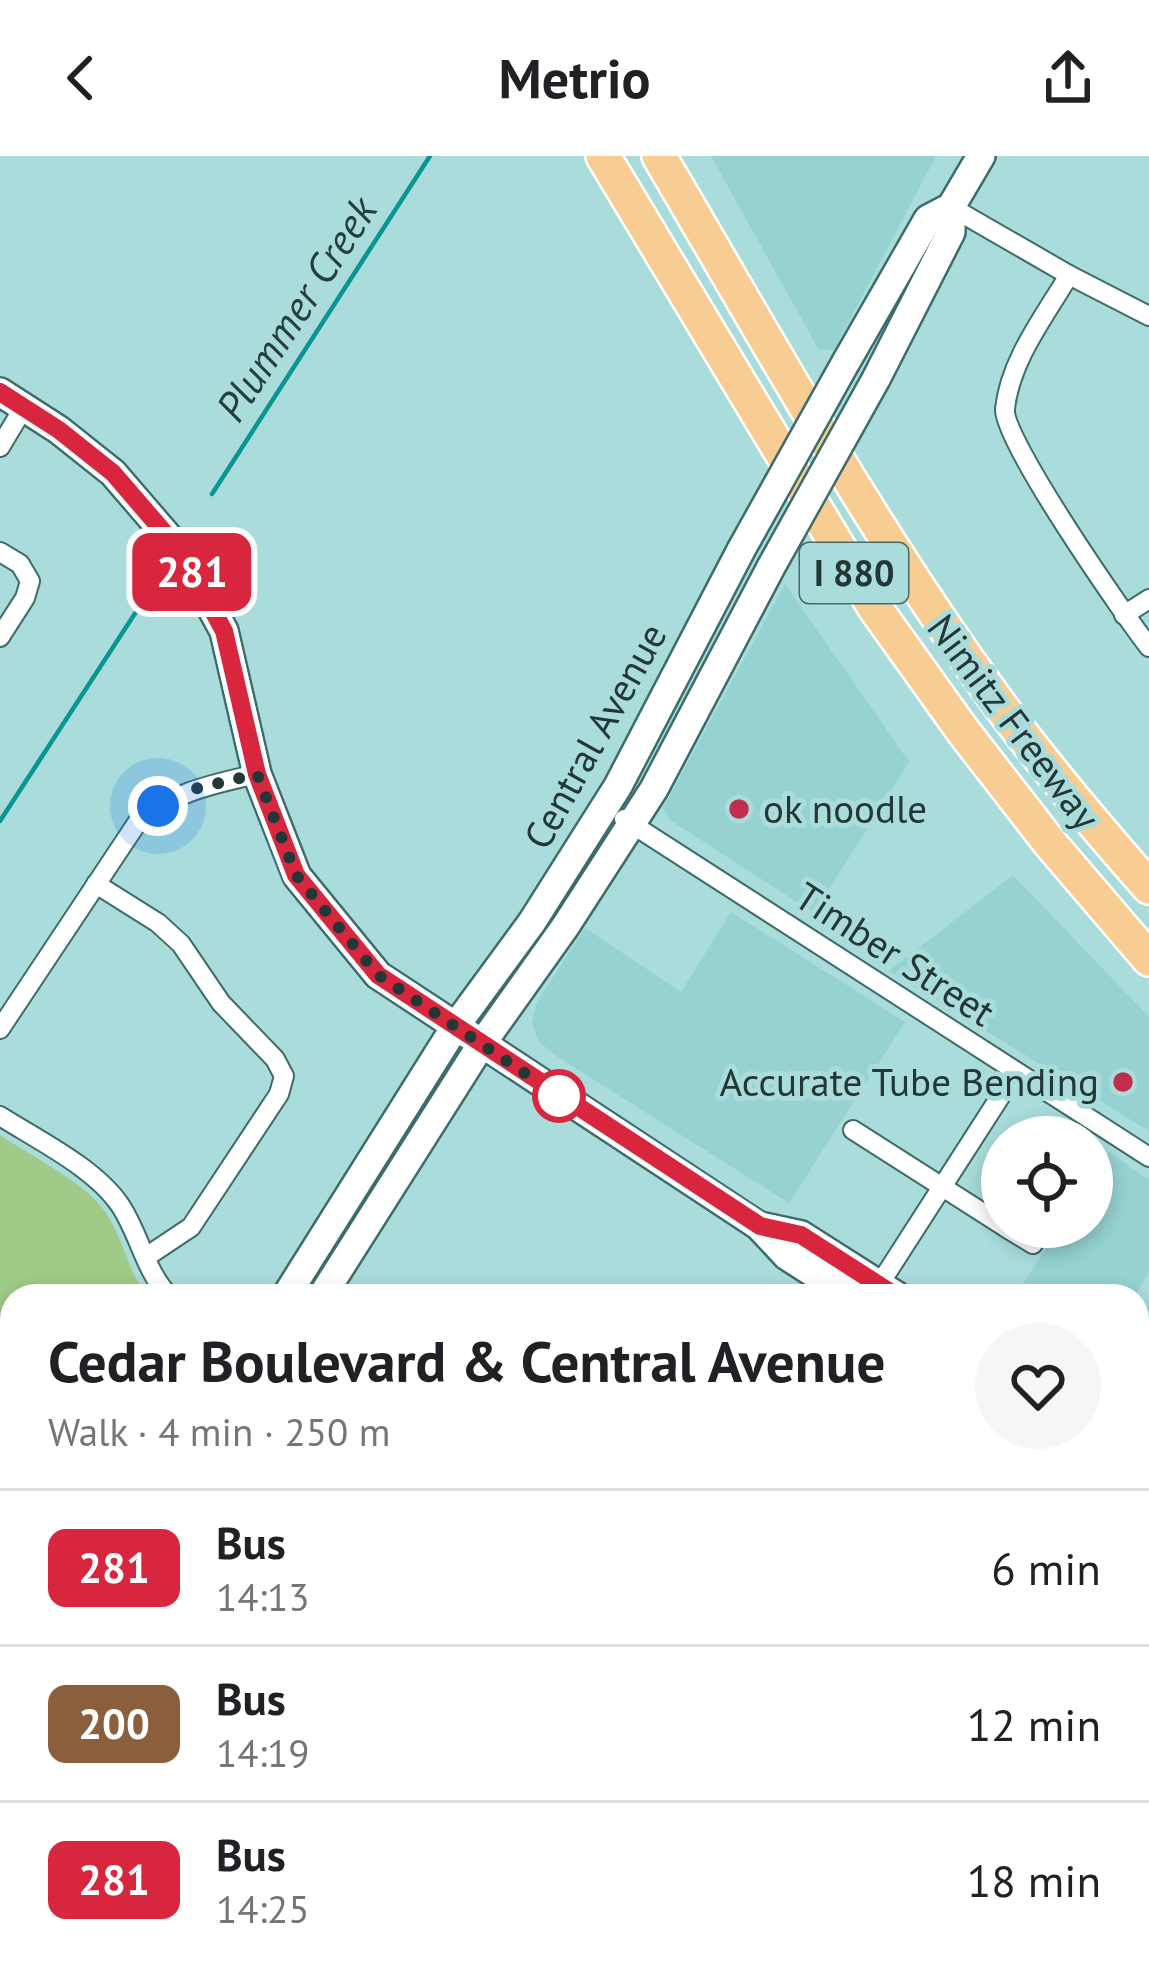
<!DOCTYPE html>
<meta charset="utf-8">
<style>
:root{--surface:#fff;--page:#f6f6f6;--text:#202124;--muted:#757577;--line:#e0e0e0}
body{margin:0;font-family:"PT Sans",sans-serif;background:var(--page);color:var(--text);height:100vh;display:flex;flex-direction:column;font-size:45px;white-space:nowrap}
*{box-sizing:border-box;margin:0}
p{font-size:39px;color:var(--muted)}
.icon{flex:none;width:66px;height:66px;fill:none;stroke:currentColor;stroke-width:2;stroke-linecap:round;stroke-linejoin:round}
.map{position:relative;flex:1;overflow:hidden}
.sheet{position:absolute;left:0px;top:1128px;width:1149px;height:699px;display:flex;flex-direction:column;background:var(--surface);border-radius:36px 36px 0 0;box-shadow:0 6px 18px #0003}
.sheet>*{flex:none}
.badge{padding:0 24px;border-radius:18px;font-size:42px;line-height:78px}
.buttons{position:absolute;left:981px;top:960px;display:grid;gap:24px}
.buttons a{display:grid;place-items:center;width:132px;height:132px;border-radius:50%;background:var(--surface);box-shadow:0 6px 18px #0003;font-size:60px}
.you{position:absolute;width:60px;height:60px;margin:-30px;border:9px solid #fff;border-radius:50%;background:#1a73e8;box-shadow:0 0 0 18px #1a73e833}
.map>.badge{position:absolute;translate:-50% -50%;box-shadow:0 0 0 6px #fff}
.round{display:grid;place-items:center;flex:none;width:126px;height:126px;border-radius:63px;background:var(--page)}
.summary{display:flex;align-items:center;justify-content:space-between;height:204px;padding:0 48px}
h1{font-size:57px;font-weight:600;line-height:90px}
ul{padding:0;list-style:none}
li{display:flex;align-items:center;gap:36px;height:156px;padding:0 48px;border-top:3px solid var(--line)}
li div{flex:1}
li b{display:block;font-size:45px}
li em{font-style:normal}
li .badge{min-width:132px;font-weight:700;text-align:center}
header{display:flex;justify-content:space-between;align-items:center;height:156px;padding:0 48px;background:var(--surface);font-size:54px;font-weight:600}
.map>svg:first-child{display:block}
.built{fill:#95d2d1}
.green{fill:#a0ca87}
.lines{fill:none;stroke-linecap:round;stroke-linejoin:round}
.stream{stroke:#0a9594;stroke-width:4.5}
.street-casing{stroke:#3c6c6b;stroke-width:22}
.secondary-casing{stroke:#3c6c6b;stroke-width:32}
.highway-casing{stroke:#fff;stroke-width:38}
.street{stroke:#fff;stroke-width:18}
.secondary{stroke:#fff;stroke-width:27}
.highway{stroke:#f8cd93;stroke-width:33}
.secondary-bridge-casing{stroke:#3c6c6b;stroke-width:32;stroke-linecap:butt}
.secondary-bridge{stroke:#fff;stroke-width:27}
.line-casing{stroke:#fff;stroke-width:27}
.line{stroke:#d7263d;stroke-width:18}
.walk{stroke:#233737;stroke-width:12;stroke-dasharray:0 21.6}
.poi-dot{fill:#bf2f4d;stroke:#a9dcdb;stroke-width:4.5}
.stop-dot{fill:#fff;stroke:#d7263d;stroke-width:6}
.labels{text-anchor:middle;stroke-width:10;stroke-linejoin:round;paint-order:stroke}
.shield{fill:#a9dcdb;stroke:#4b6868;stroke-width:3}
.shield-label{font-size:36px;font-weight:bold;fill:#233737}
.street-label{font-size:39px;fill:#233737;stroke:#a9dcdb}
.poi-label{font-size:39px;fill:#233737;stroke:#a9dcdb;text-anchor:start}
.water-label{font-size:42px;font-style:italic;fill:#253f3f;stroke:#a9dcdb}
</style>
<header><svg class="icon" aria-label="back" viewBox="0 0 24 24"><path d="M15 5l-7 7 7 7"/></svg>Metrio<svg class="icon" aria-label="share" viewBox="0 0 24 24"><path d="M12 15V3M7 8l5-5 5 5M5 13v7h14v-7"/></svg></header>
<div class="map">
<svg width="1149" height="1826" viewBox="0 0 1149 1826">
<rect width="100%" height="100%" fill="#a9dcdb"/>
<g class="built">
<path d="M711,0H936L834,194H819Z"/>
<path d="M785,428L909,606L814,757L670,664L663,652Z"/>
<path d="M1013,719L1149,861V975L889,815Z"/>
<path d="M731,756L905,866L789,1047L558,901L538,885L532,867L537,846L585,772L681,836Z"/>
<path d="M1109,996L1149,1024V1116L1134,1140H1015L1060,1071H1092V1022Z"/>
</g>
<g class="green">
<path d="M0,979C28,998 79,1024 100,1049C122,1075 126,1113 147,1140H12V1168L0,1160Z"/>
<path d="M0,1164L12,1172V1371L0,1390Z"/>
</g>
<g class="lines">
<g class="stream">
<path d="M212,338L430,0"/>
<path d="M0,665L160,419"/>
</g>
<g class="street-casing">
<g id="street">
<path d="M951,51L1069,119L1149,160"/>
<path d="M1069,119C1045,160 1010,204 1005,253C1002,283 1124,459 1149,491"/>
<path d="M0,291L24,251"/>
<path d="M0,396L20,408L30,425L25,442L0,481"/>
<path d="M1124,459L1149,443"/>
<path d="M624,663L1149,1001"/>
<path d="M96,728L158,767L181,788L221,847L275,903L284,920L279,938L191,1071L146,1101"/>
<path d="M0,873L137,667C175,635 210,629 257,618"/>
<path d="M0,960C38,984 95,1012 120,1049C139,1077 145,1115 169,1140"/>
<path d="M853,974L1002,1069"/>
<path d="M1005,1071L1033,1088"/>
<path d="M879,1129L1016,916"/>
<path d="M1137,1460L1149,1441"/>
<path d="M1137,1635L1149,1647"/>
<path d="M0,1815L18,1826"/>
<path d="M326,1815L343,1826"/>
<path d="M658,1815L675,1826"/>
<path d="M985,1815L1003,1826"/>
<path d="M898,1826L906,1815"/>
</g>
</g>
<g class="secondary-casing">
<g id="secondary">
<path d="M846,206L928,63L951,51"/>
<path d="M876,223L951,76V51L981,0"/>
<path d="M0,236L59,274L113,317L181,396L224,475L257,618L297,720L378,819L759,1070L787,1100L849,1140"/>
<path d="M759,1070L801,1079L897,1140"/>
<path d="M286,1140L455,871L532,766L618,630L741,394"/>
<path d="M322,1140L481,889L565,771L654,633L771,411"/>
<path d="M1137,1295L1149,1303"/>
<path d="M1137,1325L1149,1333"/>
<path d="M0,1582L12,1564"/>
<path d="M0,1639L12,1620"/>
</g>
</g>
<g class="highway-casing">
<g id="highway">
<path d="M603,0L875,452L963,575L1049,686L1149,803"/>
<path d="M659,0C768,185 872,375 999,548C1046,612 1097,672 1149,731"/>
</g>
</g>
<use href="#street" class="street"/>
<use href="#secondary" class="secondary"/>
<use href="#highway" class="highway"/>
<g class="secondary-bridge-casing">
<g id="secondary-bridge">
<path d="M741,394L846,206"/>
<path d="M771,411L876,223"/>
</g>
</g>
<use href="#secondary-bridge" class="secondary-bridge"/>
</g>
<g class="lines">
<g class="line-casing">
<path id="line" d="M0,236L59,274L113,317L181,396L224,475L257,618L296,719L378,819L760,1070L801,1079L896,1140"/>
</g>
<use href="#line" class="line"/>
<path class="walk" d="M158,650L186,635L257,618L296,719L378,819L559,940"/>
</g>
<g class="poi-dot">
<circle cx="739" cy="653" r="12"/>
<circle cx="1123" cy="926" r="12"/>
</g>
<circle class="stop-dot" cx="559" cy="940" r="24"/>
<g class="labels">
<rect class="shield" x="800" y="387" width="108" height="60" rx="9"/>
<g class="shield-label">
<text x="854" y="430">I 880</text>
</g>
<g class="street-label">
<text transform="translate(1014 566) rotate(53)" y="14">Nimitz Freeway</text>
<text transform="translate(595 580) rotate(-61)" y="14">Central Avenue</text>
<text transform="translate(895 798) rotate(33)" y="14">Timber Street</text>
</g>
<g class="poi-label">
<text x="763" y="667">ok noodle</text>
<text x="1099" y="940" text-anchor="end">Accurate Tube Bending</text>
</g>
<g class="water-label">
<text transform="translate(296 153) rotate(-57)" y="15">Plummer Creek</text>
</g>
</g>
</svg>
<div class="buttons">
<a><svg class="icon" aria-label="locate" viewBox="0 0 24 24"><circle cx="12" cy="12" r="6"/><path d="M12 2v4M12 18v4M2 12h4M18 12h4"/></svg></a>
</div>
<div class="you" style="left:158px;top:650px"></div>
<b class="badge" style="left:192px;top:416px;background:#d7263d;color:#fff">281</b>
<section class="sheet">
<div class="summary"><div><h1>Cedar Boulevard &amp; Central Avenue</h1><p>Walk · 4 min · 250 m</p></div><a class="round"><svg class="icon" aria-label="heart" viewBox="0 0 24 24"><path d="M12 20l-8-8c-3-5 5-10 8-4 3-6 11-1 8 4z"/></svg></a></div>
<ul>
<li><span class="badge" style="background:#d7263d;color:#fff">281</span><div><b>Bus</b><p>14:13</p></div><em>6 min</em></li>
<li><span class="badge" style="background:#8b5e3c;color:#fff">200</span><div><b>Bus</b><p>14:19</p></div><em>12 min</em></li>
<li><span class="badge" style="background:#d7263d;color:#fff">281</span><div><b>Bus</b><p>14:25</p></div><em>18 min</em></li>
</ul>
</section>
</div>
